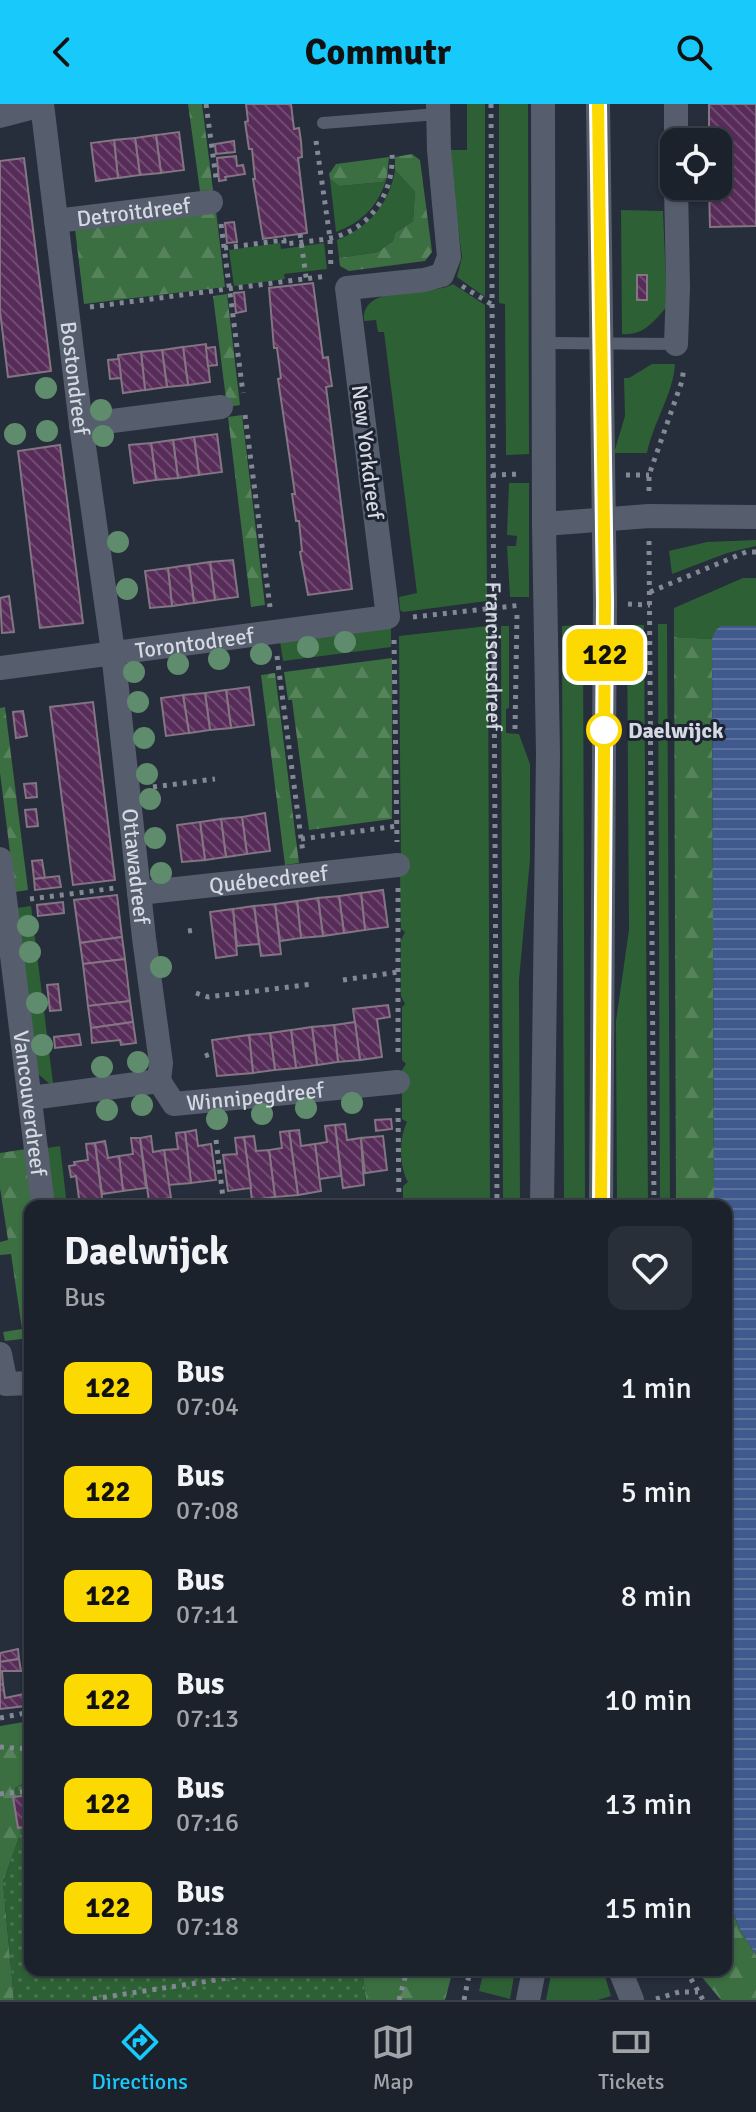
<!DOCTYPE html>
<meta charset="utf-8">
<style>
:root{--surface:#1c222c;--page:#292f38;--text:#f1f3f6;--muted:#a0a4a9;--line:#3a3f48;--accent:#17cafb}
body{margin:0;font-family:Signika,sans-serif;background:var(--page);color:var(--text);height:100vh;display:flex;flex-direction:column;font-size:30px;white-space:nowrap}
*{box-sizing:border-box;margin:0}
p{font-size:26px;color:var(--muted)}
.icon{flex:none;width:44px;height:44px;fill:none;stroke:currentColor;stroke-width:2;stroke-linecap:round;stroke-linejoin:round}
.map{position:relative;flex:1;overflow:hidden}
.drawer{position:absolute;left:24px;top:1096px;width:708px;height:776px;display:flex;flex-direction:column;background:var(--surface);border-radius:16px;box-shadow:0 2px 6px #0004,0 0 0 2px var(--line)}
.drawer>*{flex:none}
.badge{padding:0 16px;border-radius:12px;font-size:28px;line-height:52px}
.controls{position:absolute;left:660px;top:24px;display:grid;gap:16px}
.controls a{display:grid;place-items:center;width:72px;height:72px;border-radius:16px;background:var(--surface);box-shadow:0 2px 6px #0004,0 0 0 2px var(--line);font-size:40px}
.map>.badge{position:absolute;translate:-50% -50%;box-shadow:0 0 0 4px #fff}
.round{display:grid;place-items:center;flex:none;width:84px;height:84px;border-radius:16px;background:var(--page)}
.overview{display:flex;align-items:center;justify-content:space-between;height:136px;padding:0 40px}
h1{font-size:38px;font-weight:700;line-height:60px}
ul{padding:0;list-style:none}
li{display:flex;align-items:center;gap:24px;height:104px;padding:0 40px}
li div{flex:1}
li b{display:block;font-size:30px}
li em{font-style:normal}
li .badge{min-width:88px;font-weight:700;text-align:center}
header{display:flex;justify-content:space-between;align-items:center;height:104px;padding:0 40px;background:var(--accent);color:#111;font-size:36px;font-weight:700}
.menu{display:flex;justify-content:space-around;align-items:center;height:112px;border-top:2px solid var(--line);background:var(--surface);font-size:22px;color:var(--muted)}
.menu a{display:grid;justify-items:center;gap:4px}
.menu .selected{color:var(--accent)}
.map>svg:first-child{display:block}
.green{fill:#2e6035}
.forest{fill:url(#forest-firs)}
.garden{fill:url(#garden-dots)}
.water{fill:url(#water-rules)}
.building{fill:url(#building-back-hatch);stroke:#847583;stroke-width:2}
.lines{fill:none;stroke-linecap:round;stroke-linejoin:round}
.path{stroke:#828894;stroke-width:5;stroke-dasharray:4 6;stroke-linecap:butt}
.lane{stroke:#565e6e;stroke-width:12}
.street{stroke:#565e6e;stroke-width:24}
.secondary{stroke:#565e6e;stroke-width:24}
.tree{fill:#5f8c6c}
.line-casing{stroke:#fff;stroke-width:18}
.line{stroke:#fcd900;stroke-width:12}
.stop-dot{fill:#fff;stroke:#fcd900;stroke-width:4}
.labels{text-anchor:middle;stroke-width:6;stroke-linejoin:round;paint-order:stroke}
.street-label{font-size:22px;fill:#d4d9e2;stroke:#1d2331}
.stop-label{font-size:22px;font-weight:bold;fill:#d4d9e2;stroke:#1d2331;text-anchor:start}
</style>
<header><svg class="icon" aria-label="back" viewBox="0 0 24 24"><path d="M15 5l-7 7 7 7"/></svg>Commutr<svg class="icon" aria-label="search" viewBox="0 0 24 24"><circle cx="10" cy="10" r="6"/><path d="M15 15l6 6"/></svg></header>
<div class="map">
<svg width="756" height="1896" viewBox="0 0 756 1896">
<defs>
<pattern id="forest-firs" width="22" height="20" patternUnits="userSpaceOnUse" patternTransform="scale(2)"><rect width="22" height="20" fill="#3b6e41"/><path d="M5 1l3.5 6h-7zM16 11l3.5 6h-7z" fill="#56825c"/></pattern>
<pattern id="garden-dots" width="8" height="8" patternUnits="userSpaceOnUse" patternTransform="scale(2)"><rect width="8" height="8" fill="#2e6035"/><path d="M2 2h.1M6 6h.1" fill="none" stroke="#4b7652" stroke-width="1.8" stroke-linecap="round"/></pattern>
<pattern id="water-rules" width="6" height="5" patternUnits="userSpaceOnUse" patternTransform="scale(2)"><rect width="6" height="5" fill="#415a8e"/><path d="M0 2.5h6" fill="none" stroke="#5c719e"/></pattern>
<pattern id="building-back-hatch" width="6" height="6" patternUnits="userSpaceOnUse" patternTransform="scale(2)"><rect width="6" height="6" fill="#582c59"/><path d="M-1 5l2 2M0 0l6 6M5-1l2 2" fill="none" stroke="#6f4a71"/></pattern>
</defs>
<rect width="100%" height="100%" fill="#262d3b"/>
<g class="green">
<path d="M467,0H485V193L457,173L462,153L448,46H467Z"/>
<path d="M499,0H528L529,350L506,351L505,200L499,199Z"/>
<path d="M395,66L415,88L413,117L395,129L393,137L378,148L339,154L337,136C369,123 389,101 395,66Z"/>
<path d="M387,73C379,101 363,118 336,128L330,75L339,82L383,78Z"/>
<path d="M621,106L663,107L667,202C655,217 643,232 622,230Z"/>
<path d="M280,139L281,145L324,139L327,165L284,170L285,175L234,182L229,146Z"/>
<path d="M453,180L485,201L487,497L403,508L400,506L399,493L417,489L384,228H378L376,216L364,217C361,178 428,194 453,180Z"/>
<path d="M652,260H675C673,291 653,318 647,349H614L625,312L624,274H629Z"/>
<path d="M509,379H529V493H510L507,442H516L517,432L507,431Z"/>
<path d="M756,436V442L727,449L672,470L669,447L707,438Z"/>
<path d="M743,474H756V522H721L712,535L674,533V504Z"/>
<path d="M658,520H667L670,1102H660Z"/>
<path d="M583,521L585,1102H564L562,522Z"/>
<path d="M627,521H644L648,1102H617L616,917L629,826Z"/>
<path d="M488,522L490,1102H403V1082L408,1078C399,1063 399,1033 407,1018L402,1015V966L406,960L402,956V903L405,900L401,892V836L405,828L401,825L400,773L405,770L401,761L399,532Z"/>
<path d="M501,522H509V604L506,605V629L519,630L530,660V755L519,876L520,1102H503Z"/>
<path d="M391,523V543L283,557L280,537Z"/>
<path d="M31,802L53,979L50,980L38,970L17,804Z"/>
<path d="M60,1042L67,1102H54L47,1044Z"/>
<path d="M484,1866H515L510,1895L479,1887Z"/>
<path d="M552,1866H603L611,1892L598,1896H546Z"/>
</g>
<g class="forest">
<path d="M188,0H202L213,86L200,87Z"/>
<path d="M412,50L420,56L432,148L425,157L349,167L340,162L339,154L378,148L393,137L395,129L413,117L415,88L395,66V53Z"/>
<path d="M389,53L387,73L383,78L339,82L330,75L329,70L336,60Z"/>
<path d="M216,107L225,183L84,200L75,125Z"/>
<path d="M227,190L240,301L227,303L213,192Z"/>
<path d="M242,311L265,501L251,503L228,313Z"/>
<path d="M674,533L712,535L714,1102H676Z"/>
<path d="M392,554V715L309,726L292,596H288L284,568Z"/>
<path d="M275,569L299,759L285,761L261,571Z"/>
<path d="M5,603L28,786L15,788L0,669V604Z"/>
<path d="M26,1045L33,1102H30V1234L5,1237L3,1228L22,1225L11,1150L0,1151V1138L8,1136L0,1084V1049Z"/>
<path d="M30,1617V1676L15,1684L21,1728L3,1778L14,1896H0V1622Z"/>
<path d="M726,1794L741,1827L756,1851V1896H721L696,1866H726Z"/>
<path d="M362,1866H453L445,1896H366Z"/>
</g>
<path class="garden" d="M30,1676V1866H362L366,1896H14L3,1778L21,1728L15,1684Z"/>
<path class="water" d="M721,522H756V1851L741,1827L726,1793V1102H714L712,535L716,526Z"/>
<g class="building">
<path d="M246,0H291L294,25L299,24L301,37L302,53L298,54L307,129L263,135L253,75H255L252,45H249L245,18L248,17Z"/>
<path d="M709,0H756V122L710,123L709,82H718V38H709Z"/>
<path d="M179,28L184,66L161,69L156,31Z"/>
<path d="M156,31L161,69L140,71L135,34Z"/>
<path d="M135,34L140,71L118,74L114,36Z"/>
<path d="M114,36L118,74L96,77L91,39Z"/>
<path d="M234,37L235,48L216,50L215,40Z"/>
<path d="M236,52L237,62L243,61L245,70L225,73L226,76L219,77L217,54Z"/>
<path d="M24,54L51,267L8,273L0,207V57Z"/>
<path d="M234,118L237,138L227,139L225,119Z"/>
<rect x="637" y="171" width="10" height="25"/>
<path d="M313,179L323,254L328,253L330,269L332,282L326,283L352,485L308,491L300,448L302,447L299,417H296L292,390H295L278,275L281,274L277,244H274L269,184Z"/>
<path d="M244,188L246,207L236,209L234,189Z"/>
<path d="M206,240L210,278L188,281L183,243Z"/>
<path d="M183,243L188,281L167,283L162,246Z"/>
<path d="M215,243L217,261L208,262L206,244Z"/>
<path d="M162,246L167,283L145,286L141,248Z"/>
<path d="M141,248L145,286L123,289L118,251Z"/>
<path d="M119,255L121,274L110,275L108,256Z"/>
<path d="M217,330L222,368L199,371L194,333Z"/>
<path d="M194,333L199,371L178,374L173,336Z"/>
<path d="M173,336L178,374L156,376L151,339Z"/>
<path d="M151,339L156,376L134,379L129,341Z"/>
<path d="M60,341L83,519L40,524L18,347Z"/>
<path d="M233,456L238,493L215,496L210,458Z"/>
<path d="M210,458L215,496L194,499L189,461Z"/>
<path d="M189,461L194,499L172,502L168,464Z"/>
<path d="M168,464L172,502L150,504L145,467Z"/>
<path d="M9,492L14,528L2,529L0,494Z"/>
<path d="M249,583L254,621L231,624L226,586Z"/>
<path d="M226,586L231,624L210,626L205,589Z"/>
<path d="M205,589L210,626L189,629L183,591Z"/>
<path d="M183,591L189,629L166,632L161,594Z"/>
<path d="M93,598L115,776L73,781L50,603Z"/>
<path d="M23,607L27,632L16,634L13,608Z"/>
<path d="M36,679L37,693L26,694L24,680Z"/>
<path d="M36,705L38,722L27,723L25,706Z"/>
<path d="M265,709L270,747L247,750L242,713Z"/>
<path d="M242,713L247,750L226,753L221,715Z"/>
<path d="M221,715L226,753L205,756L200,718Z"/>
<path d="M200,718L205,756L182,758L177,721Z"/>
<path d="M42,756L45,774L34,775L32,757Z"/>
<path d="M59,772L61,783L35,786L34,775Z"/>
<path d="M383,786L388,823L365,826L361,789Z"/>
<path d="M361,789L365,826L344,829L339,792Z"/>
<path d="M117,791L122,833L80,839L74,796Z"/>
<path d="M339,792L344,829L323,832L318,794Z"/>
<path d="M318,794L323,832L301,834L297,797Z"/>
<path d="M297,797L301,834L280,837L275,800Z"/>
<path d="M63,798L64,809L38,812L37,801Z"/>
<path d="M275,800L281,850L261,852L254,802Z"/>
<path d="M254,802L259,840L237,842L233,805Z"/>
<path d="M233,805L237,851L216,854L210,808Z"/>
<path d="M122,833L125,855L83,860L80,839Z"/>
<path d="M125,855L130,897L88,902L83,860Z"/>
<path d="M58,880L61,906L50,907L47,881Z"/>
<path d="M130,897L133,918L91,924L88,902Z"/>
<path d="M388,901L390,913L377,915L382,953L360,956L353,905Z"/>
<path d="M133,918L136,939L121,941L120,936L92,939L91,924Z"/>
<path d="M355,918L360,956L338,958L334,921Z"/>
<path d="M334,921L338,958L317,961L312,923Z"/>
<path d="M312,923L317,961L296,964L291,926Z"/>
<path d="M291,926L296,964L275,966L270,929Z"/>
<path d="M270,929L275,966L253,969L249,931Z"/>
<path d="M79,930L81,941L55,944L54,933Z"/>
<path d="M249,931L253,969L217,972L212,936Z"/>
<path d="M391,1015L392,1025L376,1027L375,1016Z"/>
<path d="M345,1020L347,1036L361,1034L364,1081L343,1084L335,1021Z"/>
<path d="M335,1021L341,1072L319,1075L315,1040L327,1038L325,1022Z"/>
<path d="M196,1026L198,1042L211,1040L216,1076L191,1079L185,1028Z"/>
<path d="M299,1026L301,1042L315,1040L321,1087L298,1091L289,1027Z"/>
<path d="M289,1027L298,1091L275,1093L269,1046L282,1044L280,1028Z"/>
<path d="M185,1028L191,1079L168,1081L164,1046L178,1045L176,1029Z"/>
<path d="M151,1032L153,1048L164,1046L171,1094L149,1097L140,1034Z"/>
<path d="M254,1032L256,1047L269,1046L275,1093L252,1096L244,1033Z"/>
<path d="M383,1032L387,1066L365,1069L361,1034Z"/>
<path d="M244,1033L251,1084L228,1087L223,1051L237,1050L235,1034Z"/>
<path d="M131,1034H140L146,1084L123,1087L119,1052L133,1050Z"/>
<path d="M105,1037L108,1054L119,1052L123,1087L102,1090L95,1039Z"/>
<path d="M95,1039L103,1102H80L76,1072L71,1073L69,1062L75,1061L74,1058L88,1056L86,1040Z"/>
<path d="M18,1545L19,1555L0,1558V1549Z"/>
<path d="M19,1555L21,1567H2L3,1580L0,1581V1558Z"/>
<path d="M3,1580L5,1594L24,1590L25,1602L0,1605V1581Z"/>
<path d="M30,1691V1722L18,1724L13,1693Z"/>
</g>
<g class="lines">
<g class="path">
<path d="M206,0L216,74"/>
<path id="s1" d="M491,0L497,1102"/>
<path d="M316,37L330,134L331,166"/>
<path d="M221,120L243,289"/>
<path d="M300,130L307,180"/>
<path d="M224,144L284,136V140C301,138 319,137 335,133C372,123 394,87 392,50"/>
<path d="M462,182L491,200"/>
<path d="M90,203L327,172"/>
<path d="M245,311L270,503"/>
<path d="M492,371L520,370"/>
<path d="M626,371H649"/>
<path d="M649,387V371L682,277L684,263"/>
<path d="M649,437L654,1102"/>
<path d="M650,488L746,448H756"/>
<path d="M628,500L650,501"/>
<path d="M413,513L522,501"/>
<path d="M394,536L397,738"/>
<path d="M277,552L303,749"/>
<path d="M515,625L517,510"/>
<path d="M153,683L215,675"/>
<path d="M301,735L397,722"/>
<path d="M398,784V954"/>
<path d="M30,795L116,784"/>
<path d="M188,827L195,826"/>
<path d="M343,876L398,868"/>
<path d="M196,889L208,893L313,880"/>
<path d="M205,952L211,950"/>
<path d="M398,1004L399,1102"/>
<path d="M216,1036L224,1102"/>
<path d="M0,1614L30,1608"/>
<path d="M0,1643L30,1645"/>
<path d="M0,1690L30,1687"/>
<path d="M686,1866L703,1896"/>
<path d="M93,1895L267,1868"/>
<path d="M656,1895L679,1888H698"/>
<path d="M399,1896L407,1866"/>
<path d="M464,1896L470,1866"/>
</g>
<g class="lane">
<path d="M323,19L438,10"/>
<path d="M546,239L676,240"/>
</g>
<g class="street">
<path id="s2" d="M42,0L81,321L113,548L144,834L161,959L159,977"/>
<path d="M0,12L42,1"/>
<path d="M676,38V0"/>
<path d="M676,82L678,183L676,240"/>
<path id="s3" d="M56,117L211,98"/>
<path d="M81,321L221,303"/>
<path id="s4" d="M0,564L388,513L347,184L424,176L442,171L449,153L439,46L438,0"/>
<path id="s5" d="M0,755L43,1102"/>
<path id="s6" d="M139,789L398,761"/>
<path id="s7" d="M31,994L159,977L174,1000L398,978"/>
<path d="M0,1250L6,1280L30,1279"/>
</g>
<g class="secondary">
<path d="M598,0L605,498L601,1102"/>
<path d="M544,420L649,412L756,413"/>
<path d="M542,1102L548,650L544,420L543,0"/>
<path d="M620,1866L632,1896"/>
<path d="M528,1896L534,1866"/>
</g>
</g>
<g class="tree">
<circle cx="46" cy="284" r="11"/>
<circle cx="101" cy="306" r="11"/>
<circle cx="47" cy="327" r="11"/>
<circle cx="15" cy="330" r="11"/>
<circle cx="103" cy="332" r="11"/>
<circle cx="118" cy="438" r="11"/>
<circle cx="127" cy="485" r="11"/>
<circle cx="345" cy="538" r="11"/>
<circle cx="308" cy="543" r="11"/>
<circle cx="261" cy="550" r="11"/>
<circle cx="219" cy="555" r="11"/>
<circle cx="178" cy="560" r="11"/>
<circle cx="134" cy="568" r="11"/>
<circle cx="138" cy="598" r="11"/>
<circle cx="144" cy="634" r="11"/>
<circle cx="147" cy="670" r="11"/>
<circle cx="150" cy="695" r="11"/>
<circle cx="155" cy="734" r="11"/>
<circle cx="161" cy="769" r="11"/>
<circle cx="28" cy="822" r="11"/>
<circle cx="30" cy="848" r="11"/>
<circle cx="161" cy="863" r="11"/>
<circle cx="37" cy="899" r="11"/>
<circle cx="42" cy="941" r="11"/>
<circle cx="138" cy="958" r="11"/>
<circle cx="102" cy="963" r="11"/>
<circle cx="352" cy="999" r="11"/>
<circle cx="142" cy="1001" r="11"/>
<circle cx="306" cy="1004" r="11"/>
<circle cx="107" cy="1006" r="11"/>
<circle cx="262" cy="1010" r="11"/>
<circle cx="217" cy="1015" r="11"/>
</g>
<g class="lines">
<g class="line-casing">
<path id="line" d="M598,0L605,498L601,1102"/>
</g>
<use href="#line" class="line"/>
</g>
<circle class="stop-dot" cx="604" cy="626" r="16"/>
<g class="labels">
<g class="street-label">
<text dy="8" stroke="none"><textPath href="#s3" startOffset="78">Detroitdreef</textPath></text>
<text dy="8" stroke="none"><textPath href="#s2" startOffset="276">Bostondreef</textPath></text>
<text transform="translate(368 348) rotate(83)" y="8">New Yorkdreef</text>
<text dy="8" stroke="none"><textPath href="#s4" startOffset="196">Torontodreef</textPath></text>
<text dy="8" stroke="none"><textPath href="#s1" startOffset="552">Franciscusdreef</textPath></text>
<text dy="8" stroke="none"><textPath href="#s2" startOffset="768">Ottawadreef</textPath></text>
<text dy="8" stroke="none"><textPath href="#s6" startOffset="130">Québecdreef</textPath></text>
<text dy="8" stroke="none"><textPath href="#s7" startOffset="238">Winnipegdreef</textPath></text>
<text dy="8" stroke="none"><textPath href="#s5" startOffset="246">Vancouverdreef</textPath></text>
</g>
<g class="stop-label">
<text x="628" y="634">Daelwijck</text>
</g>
</g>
</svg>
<div class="controls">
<a><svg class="icon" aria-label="locate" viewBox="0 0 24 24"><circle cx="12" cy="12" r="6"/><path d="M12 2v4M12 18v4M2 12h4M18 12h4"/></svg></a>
</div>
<b class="badge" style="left:605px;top:551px;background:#fcd900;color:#111">122</b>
<section class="drawer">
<div class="overview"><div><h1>Daelwijck</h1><p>Bus</p></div><a class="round"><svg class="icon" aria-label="heart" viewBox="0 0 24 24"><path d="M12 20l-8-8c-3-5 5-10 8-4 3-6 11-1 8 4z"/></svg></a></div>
<ul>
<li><span class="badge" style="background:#fcd900;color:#111">122</span><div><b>Bus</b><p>07:04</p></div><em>1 min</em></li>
<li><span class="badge" style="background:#fcd900;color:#111">122</span><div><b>Bus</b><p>07:08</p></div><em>5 min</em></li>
<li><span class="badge" style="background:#fcd900;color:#111">122</span><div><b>Bus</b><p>07:11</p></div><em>8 min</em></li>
<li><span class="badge" style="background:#fcd900;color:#111">122</span><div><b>Bus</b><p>07:13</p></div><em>10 min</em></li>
<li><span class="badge" style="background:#fcd900;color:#111">122</span><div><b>Bus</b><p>07:16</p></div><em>13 min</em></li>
<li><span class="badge" style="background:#fcd900;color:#111">122</span><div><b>Bus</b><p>07:18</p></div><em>15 min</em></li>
</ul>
</section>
</div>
<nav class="menu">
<a class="selected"><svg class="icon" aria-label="directions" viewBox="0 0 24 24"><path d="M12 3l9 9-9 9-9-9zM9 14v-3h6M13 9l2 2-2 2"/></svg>Directions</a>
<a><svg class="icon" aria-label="map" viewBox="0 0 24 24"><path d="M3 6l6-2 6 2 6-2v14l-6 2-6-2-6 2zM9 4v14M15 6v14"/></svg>Map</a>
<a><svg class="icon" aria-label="tickets" viewBox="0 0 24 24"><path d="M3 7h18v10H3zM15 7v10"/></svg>Tickets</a>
</nav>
